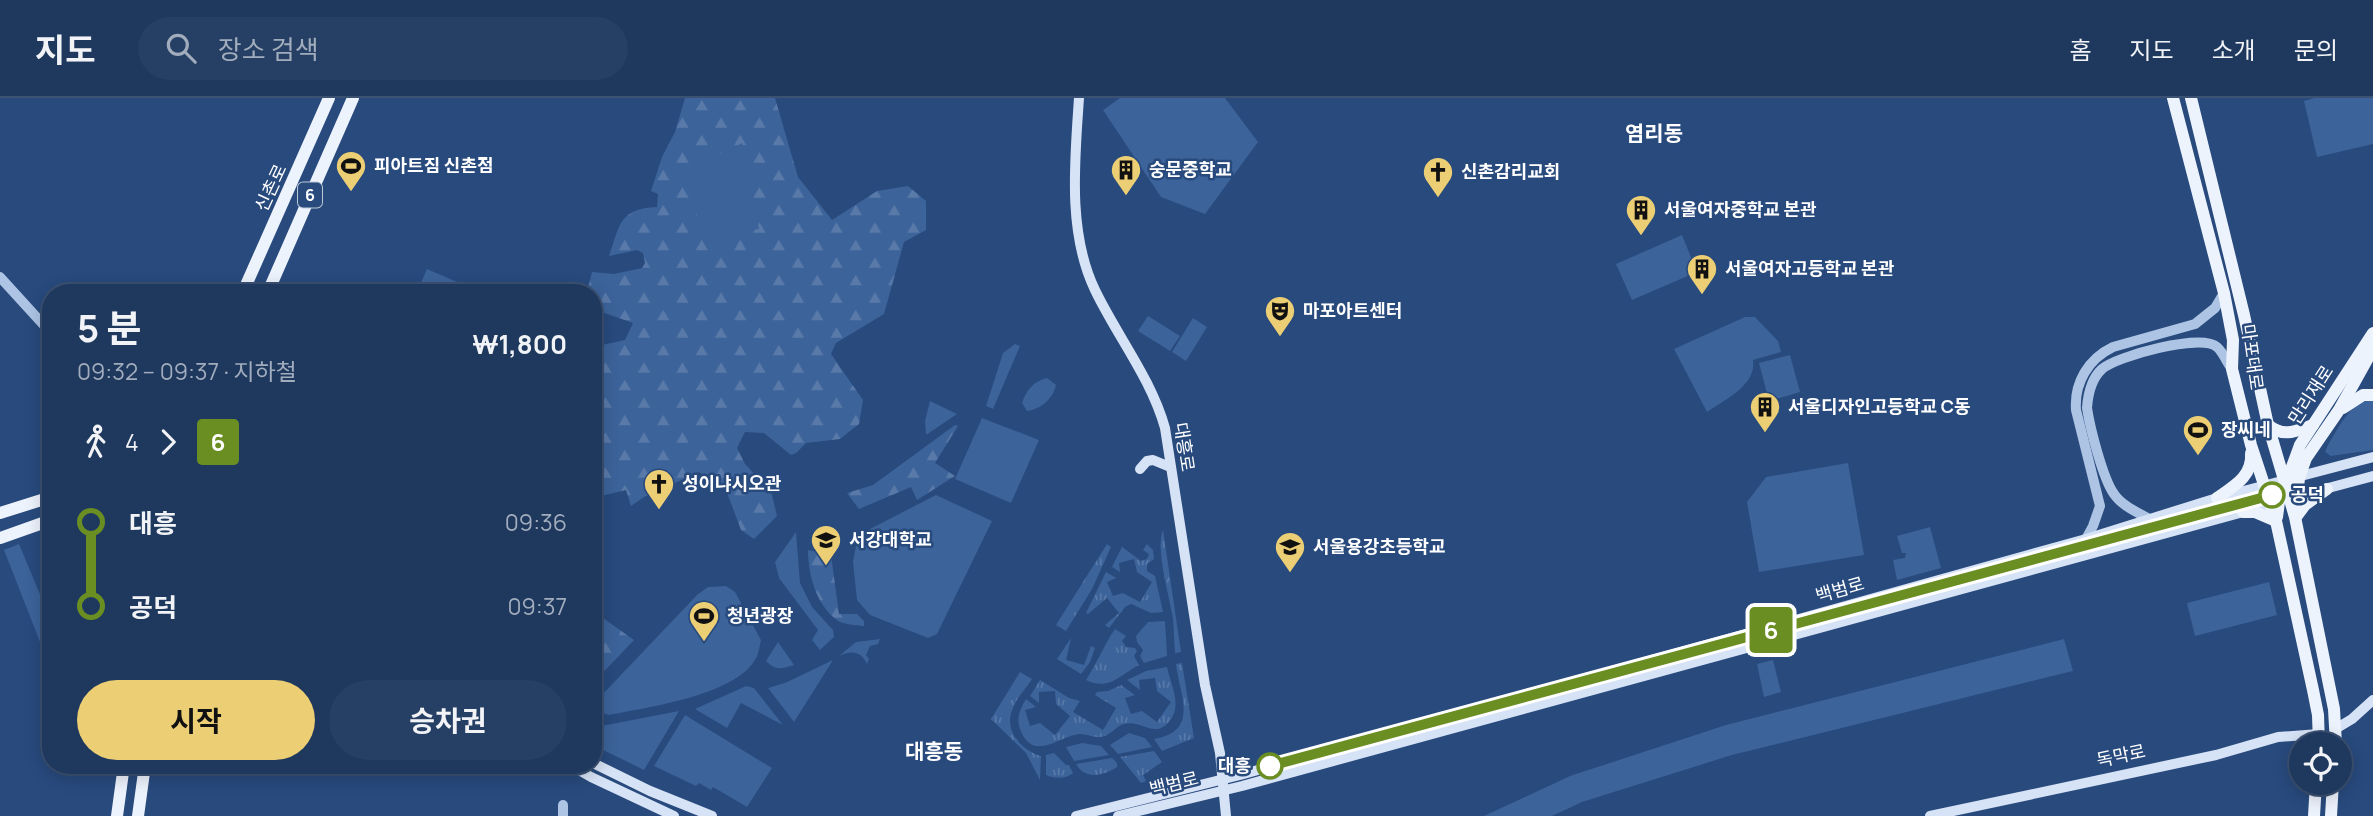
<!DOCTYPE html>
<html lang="ko">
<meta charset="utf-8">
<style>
:root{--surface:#1e385e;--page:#263f64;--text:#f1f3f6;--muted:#a1acbc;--line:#3c5273;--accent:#ecce74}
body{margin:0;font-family:Manrope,"Noto Sans KR",sans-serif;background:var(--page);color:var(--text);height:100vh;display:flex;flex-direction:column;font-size:26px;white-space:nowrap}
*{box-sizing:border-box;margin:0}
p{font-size:23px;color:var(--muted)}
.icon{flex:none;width:38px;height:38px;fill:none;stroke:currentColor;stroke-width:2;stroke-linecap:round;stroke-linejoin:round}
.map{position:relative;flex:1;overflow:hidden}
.drawer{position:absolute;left:42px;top:186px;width:560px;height:490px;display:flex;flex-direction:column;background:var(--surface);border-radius:28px;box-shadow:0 4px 18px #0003,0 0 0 2px var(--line)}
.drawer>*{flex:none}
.badge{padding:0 14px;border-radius:5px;font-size:24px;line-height:46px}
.buttons{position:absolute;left:2289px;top:634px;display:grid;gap:14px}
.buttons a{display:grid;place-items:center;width:63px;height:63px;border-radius:50%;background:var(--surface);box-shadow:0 4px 18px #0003,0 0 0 2px var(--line);font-size:35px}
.map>.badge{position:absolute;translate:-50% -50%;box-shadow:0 0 0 4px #fff}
.legs{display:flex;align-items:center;gap:10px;height:77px;padding:0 35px;font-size:23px}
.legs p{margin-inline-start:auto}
.headline{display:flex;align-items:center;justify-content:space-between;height:119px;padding:0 35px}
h1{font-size:38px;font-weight:700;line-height:52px}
.cta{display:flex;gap:14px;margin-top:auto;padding:14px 35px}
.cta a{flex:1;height:80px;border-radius:42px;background:var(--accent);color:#111;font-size:28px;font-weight:700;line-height:80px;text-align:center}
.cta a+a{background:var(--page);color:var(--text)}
ul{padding:0 35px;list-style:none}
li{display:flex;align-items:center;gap:24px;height:84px;font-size:26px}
li i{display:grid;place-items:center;width:10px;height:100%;margin:0 9px;background:currentColor}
li i::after{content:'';width:18px;height:18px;margin:-9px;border:5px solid;border-radius:50%;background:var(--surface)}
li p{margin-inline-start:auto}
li:first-child i{background:linear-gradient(#0000 50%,currentColor 0)}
li:last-child i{background:linear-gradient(currentColor 50%,#0000 0)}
header{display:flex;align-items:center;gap:42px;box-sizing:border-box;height:98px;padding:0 35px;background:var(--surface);border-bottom:2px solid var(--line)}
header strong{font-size:33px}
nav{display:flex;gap:38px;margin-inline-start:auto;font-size:24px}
.search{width:490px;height:63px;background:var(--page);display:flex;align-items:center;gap:18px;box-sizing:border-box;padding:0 24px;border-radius:38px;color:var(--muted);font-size:26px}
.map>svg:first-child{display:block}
.grass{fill:url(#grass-tufts)}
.forest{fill:url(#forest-firs)}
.green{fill:#3c639a}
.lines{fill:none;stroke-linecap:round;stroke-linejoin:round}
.tertiary{stroke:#adc4e4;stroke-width:10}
.secondary{stroke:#d6e2f5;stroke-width:10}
.primary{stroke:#edf3fd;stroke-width:12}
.line-1-casing{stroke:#fff;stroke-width:16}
.line-1{stroke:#6b8e23;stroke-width:10}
.stop-1-dot{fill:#fff;stroke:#6b8e23;stroke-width:3.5}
.labels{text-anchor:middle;stroke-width:5;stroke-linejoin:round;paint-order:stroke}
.shield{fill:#284a7d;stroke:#bec9d8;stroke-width:2}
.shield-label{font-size:16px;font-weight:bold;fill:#fff}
.poi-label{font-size:18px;font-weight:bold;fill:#fff;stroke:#284a7d;text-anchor:start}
.street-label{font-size:18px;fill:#fff;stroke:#284a7d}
.stop-label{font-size:18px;font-weight:bold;fill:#fff;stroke:#284a7d;text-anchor:start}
.quarter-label{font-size:21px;font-weight:bold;fill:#fff;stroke:#284a7d}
</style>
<header>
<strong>지도</strong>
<div class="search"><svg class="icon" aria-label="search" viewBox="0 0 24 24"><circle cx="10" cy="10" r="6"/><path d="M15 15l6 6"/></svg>장소 검색</div>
<nav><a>홈</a><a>지도</a><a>소개</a><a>문의</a></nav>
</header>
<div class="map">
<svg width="2373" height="718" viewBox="0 0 2373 718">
<defs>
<pattern id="grass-tufts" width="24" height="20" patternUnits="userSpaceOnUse" patternTransform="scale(1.75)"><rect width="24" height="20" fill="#3c639a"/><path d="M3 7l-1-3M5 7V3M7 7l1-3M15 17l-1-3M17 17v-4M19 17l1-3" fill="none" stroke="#597aa9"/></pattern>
<pattern id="forest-firs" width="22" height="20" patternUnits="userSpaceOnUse" patternTransform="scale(1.75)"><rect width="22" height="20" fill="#3c639a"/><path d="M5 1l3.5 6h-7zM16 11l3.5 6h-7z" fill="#597aa9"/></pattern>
</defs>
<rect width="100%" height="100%" fill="#284a7d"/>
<g class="grass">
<path d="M1163,432L1181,554L1175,555C1174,543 1174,532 1173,521C1170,500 1155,450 1163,432Z"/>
<path d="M1107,446L1111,449L1092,491L1066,533L1056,527Z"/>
<path d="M1147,446L1153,452L1154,461L1147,466V473L1155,478L1163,514L1151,515L1131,506L1125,509L1109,530L1105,527L1119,515L1107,500L1088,516L1086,515L1106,474L1116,480L1107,484L1113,498L1123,495L1140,504L1152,484L1137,474L1134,461L1119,465L1120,474L1112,469L1122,449L1141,463L1147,461L1149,456L1143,452Z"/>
<path d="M1115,531L1126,538L1122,543L1126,549L1135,550L1137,553L1134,558L1139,567C1118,578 1110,593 1086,582C1097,565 1104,547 1115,531Z"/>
<path d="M1071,540L1066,562L1084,567L1091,548L1095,550L1090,564L1081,576L1057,561Z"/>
<path d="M1182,565L1194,640L1162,653L1154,641C1201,633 1179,596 1176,566Z"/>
<path d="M1167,569C1171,588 1183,608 1169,624C1154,641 1141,621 1124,626C1116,628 1110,638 1101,639C1094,640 1087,636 1080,636C1060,637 1033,666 1020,631C1016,620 1020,611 1026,601L1036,609L1025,612L1030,628L1040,625L1055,637L1070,618L1056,606L1055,593L1039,594V605L1030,598L1040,582L1069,600L1080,603L1073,614L1103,632L1116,610L1095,597L1097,594L1108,593L1121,587L1135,597L1125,600L1131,616L1142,613L1157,624L1171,604L1157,593L1155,580L1139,582L1140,592L1127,582L1146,573Z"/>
<path d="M1020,574L1032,581C1026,591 1017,599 1013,610C1003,631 1020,652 1041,658L1040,682L1026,655L991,621Z"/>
<path d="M1154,653L1162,664L1143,677L1146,683L1141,685L1120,659Z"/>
<path d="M1054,655L1066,667H1069L1073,675C1066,681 1055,681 1046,677V657Z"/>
<path d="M1112,660L1117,665V669C1103,678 1085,682 1076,666Z"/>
</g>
<g class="forest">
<path d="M685,0H775L798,79L832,122L877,93L908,88L926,103V132L904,144L884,216L836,245L831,256L863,302L859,326L840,341L806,345L796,355L791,357L764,335L745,334L737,350L745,366L771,393L777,418L754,441L741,432L726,392L699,374L644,399L631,408L626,392L593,400V249L625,242L633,225L593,211V194H587L592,174L614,176L642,170L645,165L643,155L637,152L609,158C620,126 619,111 657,109L658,96L651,93L662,59L675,34Z"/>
<path d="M955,327L958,328L935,365L955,378L917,402L911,389L859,411L847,395L873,387Z"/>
<path d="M808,452L831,457L839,516H857L864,523V528C856,527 844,527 837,522C816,507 808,476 808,452Z"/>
<path d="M593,513L634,542L593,585Z"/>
</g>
<g class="green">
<path d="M1120,0H1225L1258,44L1205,116L1161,99L1103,12Z"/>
<path d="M2314,0H2373V46L2317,59L2304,3Z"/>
<path d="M742,45L759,131L701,139L689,72Z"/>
<path d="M1682,137L1697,174L1632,202L1616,166Z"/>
<path d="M427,171L478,193V194H417Z"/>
<path d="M1148,218L1180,238L1170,253L1138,233Z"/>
<path d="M1745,219H1755L1778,243L1781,254L1753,262C1757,287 1724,302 1707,314L1674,251Z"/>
<path d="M1193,220L1207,229L1186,263L1172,254Z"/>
<path d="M1015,246L1020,248L993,311L986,308L1003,255Z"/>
<path d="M1790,257L1800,294L1769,303L1759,265Z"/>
<path d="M1047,280L1056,287C1053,301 1041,311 1027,313L1022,305C1026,293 1033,283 1047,280Z"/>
<path d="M2373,299V352L2331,358L2325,354L2328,347C2340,327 2350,305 2373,299Z"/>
<path d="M930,303L957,316L926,337L925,323Z"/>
<path d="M982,320L1039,342L1011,405L955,381Z"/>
<path d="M1848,365L1864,457L1759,474L1747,404L1766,379Z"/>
<path d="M936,397L992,423L937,536L928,540L870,517L857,502L853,464L856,448L870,431Z"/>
<path d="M1930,429L1941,470L1897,482L1893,462L1905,460L1906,455H1902L1897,438Z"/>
<path d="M796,434L800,485L812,509L833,532L834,539L820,552L812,542L818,532L779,480L775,464Z"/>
<path d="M19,446L51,523V572L4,452Z"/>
<path d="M2269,484L2277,517L2195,538L2187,505Z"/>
<path d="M726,488L735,494L761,542C760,547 759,553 757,558C740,597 648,609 609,617L600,614L597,605L600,599L697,497L708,489Z"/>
<path d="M1165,523L1167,558L1144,565L1140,558L1143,552L1137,544L1136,538L1148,524Z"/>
<path d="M880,541L878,546L870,548L866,557L869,561L867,566C861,553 851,552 839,558L856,544Z"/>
<path d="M2064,541L2073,573L1732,657L1582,704L1552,718H1484L1570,678L1726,627Z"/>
<path d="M778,544L794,567C782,571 776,573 766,563Z"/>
<path d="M833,562L794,624L768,590L785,585Z"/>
<path d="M1773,562L1781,594L1764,599L1757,566Z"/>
<path d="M746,588L754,590L783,627L741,605L727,630L695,611Z"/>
<path d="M679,613L644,672L593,647V631L596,629Z"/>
<path d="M685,617L772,670L747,709L713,689L711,692L699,685L696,688L654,668Z"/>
<path d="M1129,635L1145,640L1152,649L1118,656L1110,647Z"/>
<path d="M1082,645L1101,648L1109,657L1074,663L1066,649Z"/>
</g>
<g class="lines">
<g class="tertiary">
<path d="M0,179L51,235"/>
<path d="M2151,422C2139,415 2122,408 2114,396C2103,381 2090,330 2087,310C2088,296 2091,281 2102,271C2117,258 2201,235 2217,249C2223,254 2227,265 2232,271"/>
<path d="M2086,441L2093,428L2100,408L2076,312C2074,285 2088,261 2113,249L2195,226L2215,210L2224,195"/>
<path d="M563,707V718"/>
</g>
<g class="secondary">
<path d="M1079,0C1075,61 1067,134 1095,192C1117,238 1151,280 1165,330L1205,587L1220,655L1226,718"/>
<path d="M1140,371L1147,363L1153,362L1170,369"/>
<path d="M2291,400L2373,378"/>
<path d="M2337,630L2352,621L2373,602"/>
<path d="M593,665L650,693L712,718"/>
<path d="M570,667L591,679L674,718"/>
<path d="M1076,718L1240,677L2086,441L2217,400L2373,359"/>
<path d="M1118,718L1242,688L2276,405"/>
<path d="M1930,718L2216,657L2278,639L2319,636"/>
</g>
<g class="primary">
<path d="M2173,0L2224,195L2233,242L2232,271L2251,347L2276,423L2313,592L2318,617L2319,646"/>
<path d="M2191,0L2244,217L2268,327L2295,419L2334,611L2336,646"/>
<path d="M243,194L329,0"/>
<path d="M268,194L353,0"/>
<path d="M2343,310L2363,297H2373"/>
<path d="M2268,327C2284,340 2296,333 2313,327"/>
<path d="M2217,400C2234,388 2253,378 2251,355"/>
<path d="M2296,408L2299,380L2306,360L2339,312L2373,251"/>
<path d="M2243,414H2255L2276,423"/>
<path d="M0,415L51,399"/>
<path d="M2277,419L2279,404L2300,347L2373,235"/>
<path d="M2296,419L2305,407L2327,391"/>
<path d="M0,440L51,422"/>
<path d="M117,718L124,667"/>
<path d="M138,718L145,667"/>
<path d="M2314,718L2316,684"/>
<path d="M2331,718L2333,684"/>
</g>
</g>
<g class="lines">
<g class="line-1-casing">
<path id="line-1" d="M1270,668L2272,397"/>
</g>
<use href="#line-1" class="line-1"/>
</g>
<defs>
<g id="stadium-pin" transform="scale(1.575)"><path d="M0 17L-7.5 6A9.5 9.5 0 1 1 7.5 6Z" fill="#ecce74" stroke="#284a7d"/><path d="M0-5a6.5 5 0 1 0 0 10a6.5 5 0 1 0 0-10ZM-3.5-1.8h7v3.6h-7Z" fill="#111"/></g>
<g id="building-pin" transform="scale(1.575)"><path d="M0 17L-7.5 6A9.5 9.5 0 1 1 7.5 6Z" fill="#ecce74" stroke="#284a7d"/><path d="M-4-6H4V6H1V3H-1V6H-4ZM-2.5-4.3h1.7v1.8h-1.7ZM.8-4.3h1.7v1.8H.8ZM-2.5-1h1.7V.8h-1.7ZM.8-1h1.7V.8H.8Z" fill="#111"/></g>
<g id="church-pin" transform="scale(1.575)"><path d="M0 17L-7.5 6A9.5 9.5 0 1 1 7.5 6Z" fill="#ecce74" stroke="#284a7d"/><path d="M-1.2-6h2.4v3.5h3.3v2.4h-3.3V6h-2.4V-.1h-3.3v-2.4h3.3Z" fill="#111"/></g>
<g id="theatre-pin" transform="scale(1.575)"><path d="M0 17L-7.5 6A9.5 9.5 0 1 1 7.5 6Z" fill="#ecce74" stroke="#284a7d"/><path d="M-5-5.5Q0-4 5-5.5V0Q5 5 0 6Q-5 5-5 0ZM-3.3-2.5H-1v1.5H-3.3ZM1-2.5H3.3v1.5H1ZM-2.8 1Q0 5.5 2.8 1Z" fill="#111"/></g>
<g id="university-pin" transform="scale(1.575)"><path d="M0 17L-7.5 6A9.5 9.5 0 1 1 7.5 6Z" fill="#ecce74" stroke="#284a7d"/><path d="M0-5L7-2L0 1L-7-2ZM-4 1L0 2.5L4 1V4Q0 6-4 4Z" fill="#111"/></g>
<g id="school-pin" transform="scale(1.575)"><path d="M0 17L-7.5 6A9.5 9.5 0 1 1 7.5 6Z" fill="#ecce74" stroke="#284a7d"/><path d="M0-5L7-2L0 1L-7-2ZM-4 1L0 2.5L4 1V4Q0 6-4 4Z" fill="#111"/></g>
</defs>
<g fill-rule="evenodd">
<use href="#stadium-pin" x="351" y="68"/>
<use href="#building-pin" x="1126" y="72"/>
<use href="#church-pin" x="1438" y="74"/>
<use href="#building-pin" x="1641" y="112"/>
<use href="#building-pin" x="1702" y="171"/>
<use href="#theatre-pin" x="1280" y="213"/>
<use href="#building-pin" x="1765" y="309"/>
<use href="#stadium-pin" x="2198" y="332"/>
<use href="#church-pin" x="659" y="386"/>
<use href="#university-pin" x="826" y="442"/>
<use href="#school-pin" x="1290" y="449"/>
<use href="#stadium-pin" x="704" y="518"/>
</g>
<g class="stop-1-dot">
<circle cx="2272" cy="397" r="12"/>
<circle cx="1270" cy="668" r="12"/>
</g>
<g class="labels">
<rect class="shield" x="298" y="84.5" width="24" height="25" rx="5"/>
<g class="shield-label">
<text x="310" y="103">6</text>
</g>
<g class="poi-label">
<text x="374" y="74">피아트짐 신촌점</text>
<text x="1149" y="78">숭문중학교</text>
<text x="1461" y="80">신촌감리교회</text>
<text x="1664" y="118">서울여자중학교 본관</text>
<text x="1725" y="177">서울여자고등학교 본관</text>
<text x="1303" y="219">마포아트센터</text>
<text x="1788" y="315">서울디자인고등학교 C동</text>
<text x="2221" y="338">장씨네</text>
<text x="682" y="392">성이냐시오관</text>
<text x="849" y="448">서강대학교</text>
<text x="1313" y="455">서울용강초등학교</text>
<text x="727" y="524">청년광장</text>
</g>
<g class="street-label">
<text transform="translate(271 90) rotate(-65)" y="6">신촌로</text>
<text transform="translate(2252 259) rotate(82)" y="6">마포대로</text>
<text transform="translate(2311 297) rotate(-57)" y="6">만리재로</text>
<text transform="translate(1184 349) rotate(81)" y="6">대흥로</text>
<text transform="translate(1840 492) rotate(-16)" y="6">백범로</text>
<text transform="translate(2121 658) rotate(-12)" y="6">독막로</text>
<text transform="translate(1174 686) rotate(-14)" y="6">백범로</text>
</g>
<g class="stop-label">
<text x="2291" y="403">공덕</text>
<text x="1251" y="674" text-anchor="end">대흥</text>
</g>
<g class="quarter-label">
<text x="1654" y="43">염리동</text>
<text x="934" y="661">대흥동</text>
</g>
</g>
</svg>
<div class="buttons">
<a><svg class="icon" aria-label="locate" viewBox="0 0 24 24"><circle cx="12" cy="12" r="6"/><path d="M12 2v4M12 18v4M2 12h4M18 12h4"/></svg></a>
</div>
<b class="badge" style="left:1771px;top:532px;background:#6b8e23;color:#fff">6</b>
<section class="drawer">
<div class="headline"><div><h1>5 분</h1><p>09:32 – 09:37 · 지하철</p></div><b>₩1,800</b></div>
<div class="legs"><svg class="icon" aria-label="walk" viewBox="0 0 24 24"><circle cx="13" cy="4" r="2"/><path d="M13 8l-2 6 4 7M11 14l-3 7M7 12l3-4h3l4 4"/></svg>4<svg class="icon" aria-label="forward" viewBox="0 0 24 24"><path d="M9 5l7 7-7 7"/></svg><b class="badge" style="background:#6b8e23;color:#fff">6</b></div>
<ul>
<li><i style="color:#6b8e23"></i><b>대흥</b><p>09:36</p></li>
<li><i style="color:#6b8e23"></i><b>공덕</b><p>09:37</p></li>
</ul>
<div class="cta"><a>시작</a><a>승차권</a></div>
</section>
</div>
